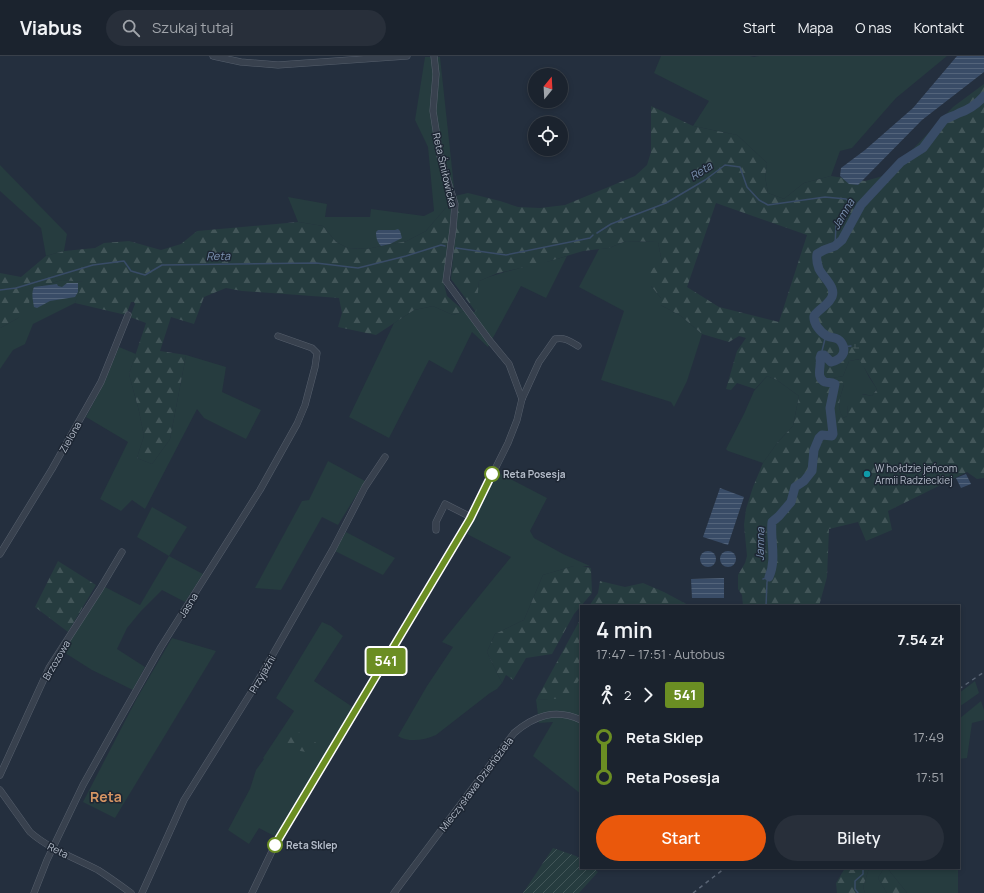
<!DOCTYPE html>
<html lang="pl">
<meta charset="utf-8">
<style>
:root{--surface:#1b232e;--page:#282f3a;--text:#f1f3f6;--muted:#a0a4aa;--line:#39404a;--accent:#ea580c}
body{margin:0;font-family:Manrope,sans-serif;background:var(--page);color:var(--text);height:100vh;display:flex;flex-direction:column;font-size:15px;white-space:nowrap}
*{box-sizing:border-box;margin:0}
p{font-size:13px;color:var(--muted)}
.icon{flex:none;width:22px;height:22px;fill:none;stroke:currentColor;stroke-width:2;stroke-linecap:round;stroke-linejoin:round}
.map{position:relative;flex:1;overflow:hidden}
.sheet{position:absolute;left:580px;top:549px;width:380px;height:264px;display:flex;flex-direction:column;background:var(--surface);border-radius:0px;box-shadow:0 2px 6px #0003,0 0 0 1px var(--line)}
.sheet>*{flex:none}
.badge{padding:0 8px;border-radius:3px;font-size:14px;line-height:26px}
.needle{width:26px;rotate:18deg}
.tools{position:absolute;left:528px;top:12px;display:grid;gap:8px}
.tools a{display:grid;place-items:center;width:40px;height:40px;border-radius:50%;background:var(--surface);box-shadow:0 2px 6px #0003,0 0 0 1px var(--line);font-size:20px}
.map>.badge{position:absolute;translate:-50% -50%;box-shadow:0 0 0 2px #fff}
.legs{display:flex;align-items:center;gap:6px;height:44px;padding:0 16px;font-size:13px}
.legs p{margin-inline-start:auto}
.overview{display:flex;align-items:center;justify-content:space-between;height:68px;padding:0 16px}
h1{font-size:22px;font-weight:600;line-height:30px}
.primary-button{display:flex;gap:8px;margin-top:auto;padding:8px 16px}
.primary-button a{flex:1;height:46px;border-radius:24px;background:var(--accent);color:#fff;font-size:16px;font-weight:600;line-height:46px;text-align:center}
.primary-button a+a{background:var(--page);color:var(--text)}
ul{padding:0 16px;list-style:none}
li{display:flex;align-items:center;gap:14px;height:40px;font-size:15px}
li i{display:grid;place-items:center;width:6px;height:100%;margin:0 5px;background:currentColor}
li i::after{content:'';width:10px;height:10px;margin:-5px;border:3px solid;border-radius:50%;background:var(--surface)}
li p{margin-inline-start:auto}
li:first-child i{background:linear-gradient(#0000 50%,currentColor 0)}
li:last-child i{background:linear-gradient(currentColor 50%,#0000 0)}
header{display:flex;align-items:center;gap:24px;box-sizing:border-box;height:56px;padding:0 20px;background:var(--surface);border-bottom:1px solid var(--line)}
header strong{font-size:19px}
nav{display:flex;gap:22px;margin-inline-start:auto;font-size:14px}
.search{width:280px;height:36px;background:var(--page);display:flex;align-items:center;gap:10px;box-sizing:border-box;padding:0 14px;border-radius:22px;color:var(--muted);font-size:15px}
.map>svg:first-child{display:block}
.green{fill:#263c3f}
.forest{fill:url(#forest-firs);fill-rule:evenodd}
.wetland{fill:url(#wetland-marsh)}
.garden{fill:url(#garden-furrows)}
.water{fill:url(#water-rules)}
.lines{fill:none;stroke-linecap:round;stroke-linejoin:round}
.stream{stroke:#394c67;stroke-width:1.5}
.river{stroke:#394c67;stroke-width:9}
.street-casing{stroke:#565f6c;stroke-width:7}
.street{stroke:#38414e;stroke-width:6}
.rail{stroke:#5a6575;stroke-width:1.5;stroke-dasharray:4 4;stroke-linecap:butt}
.line-1-casing{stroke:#fff;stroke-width:9}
.line-1{stroke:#6b8e23;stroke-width:6}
.stop-1-dot{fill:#fff;stroke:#6b8e23;stroke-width:2}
.culture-dot{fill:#0f9aa8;stroke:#1d2633;stroke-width:1.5}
.labels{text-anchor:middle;stroke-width:3;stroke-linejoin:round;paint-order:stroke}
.street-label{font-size:10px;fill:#b4bcc9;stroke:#1d2633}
.poi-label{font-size:10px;fill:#b4bcc9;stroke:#1d2633;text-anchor:start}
.stop-label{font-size:10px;font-weight:bold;fill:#b4bcc9;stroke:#1d2633;text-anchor:start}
.water-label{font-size:11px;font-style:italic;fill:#7c92b1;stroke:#1d2633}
.district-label{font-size:14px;font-weight:bold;fill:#d59563;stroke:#1d2633}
</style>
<header>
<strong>Viabus</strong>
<div class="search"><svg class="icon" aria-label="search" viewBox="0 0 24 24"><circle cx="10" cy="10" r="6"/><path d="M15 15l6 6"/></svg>Szukaj tutaj</div>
<nav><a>Start</a><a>Mapa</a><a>O nas</a><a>Kontakt</a></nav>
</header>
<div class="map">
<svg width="984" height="837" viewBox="0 0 984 837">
<defs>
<pattern id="forest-firs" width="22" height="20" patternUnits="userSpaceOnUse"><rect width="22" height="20" fill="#263c3f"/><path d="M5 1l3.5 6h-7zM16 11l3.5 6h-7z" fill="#435659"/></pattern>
<pattern id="wetland-marsh" width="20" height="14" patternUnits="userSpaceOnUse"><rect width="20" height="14" fill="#263c3f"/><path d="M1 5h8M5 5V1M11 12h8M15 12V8" fill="none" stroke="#435659"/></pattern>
<pattern id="garden-furrows" width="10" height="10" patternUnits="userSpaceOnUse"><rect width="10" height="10" fill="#263c3f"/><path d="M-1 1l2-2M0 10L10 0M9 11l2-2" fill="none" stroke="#435659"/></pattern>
<pattern id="water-rules" width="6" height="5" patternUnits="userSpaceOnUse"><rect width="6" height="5" fill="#394c67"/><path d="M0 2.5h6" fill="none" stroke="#53647b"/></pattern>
</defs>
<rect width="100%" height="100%" fill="#242f3e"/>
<g class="green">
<path d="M661,0H750L754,1L759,0H947L896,42L852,92L840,95L831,120L804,127L784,143L768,137L765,121L767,107L737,79L693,70L709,45L654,17Z"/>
<path d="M425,1H440L455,140L453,146L450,147L426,175L407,185L367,193L348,192L336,186L323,170L298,166L288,141L327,148L325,161H370L371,153L424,160L434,155L428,91L415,64Z"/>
<path d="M0,109L67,178L64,195L46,200L41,172L0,135Z"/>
<path d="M626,185L658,186L662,206L651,230L661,242V249L681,260L702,278L687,325L674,351L671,346L601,324L624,255L579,231L599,193L609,192Z"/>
<path d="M567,200L546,242L521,230L488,291L472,276L452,317L429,304L389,382L349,361L394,267L414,254L433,250L453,259L464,255L475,256L479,225C507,213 538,209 567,200Z"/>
<path d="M62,224L84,226L75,247L33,268L25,288L13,294L0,313V272L18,262L30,233Z"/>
<path d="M119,291L136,298L129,318L139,355L144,380L137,402L152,408L170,383L186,299L226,311L222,336L261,354L246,383L204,362L197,353L145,453L132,444L121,455L100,443L128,386L86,361L104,327Z"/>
<path d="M860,303L869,321L877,333L872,340L863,338L848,350L847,360L844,362C835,353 841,339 844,328L836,326L832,322L843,320L849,305Z"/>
<path d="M767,320L777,324L799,340L793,370L778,386L763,407L728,395L726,393L744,358L754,335Z"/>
<path d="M328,405L365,425L338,469L322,461L281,534L255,532L302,445L309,444Z"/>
<path d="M497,416L547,442L530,475L534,482L563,498L590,510H574L543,519L524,564L495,578L487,596L502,627L497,633L490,637L436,679C425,684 409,687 398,680L427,630L453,591L442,586L511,501L467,478Z"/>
<path d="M152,451L187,471L169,500L203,518L185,546L162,534L141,555L127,572L117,593L145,611L133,634L92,614L62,595L105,531L140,549L169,500L137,481Z"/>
<path d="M346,476L395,502L383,519L335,495Z"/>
<path d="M322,566L331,570L343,580L314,625L357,654L276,781L259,772L249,788L228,774L250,733L256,714L264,703L263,702L294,655L276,642Z"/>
<path d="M172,582L216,595L115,762L83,746L137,642Z"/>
<path d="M581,620V738L533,700L553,666L539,667L536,644L548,643L579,623Z"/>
<path d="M975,625L979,637L959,651V637Z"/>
<path d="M981,645L984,654V664L972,667L967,702L959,703V663Z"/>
<path d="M869,812H884L878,822L887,837H865L863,831Z"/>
<path d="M887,812H958V837H907Z"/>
</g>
<g class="forest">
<path d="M984,28V422L977,423L967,416L888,455L892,474L866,485L858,466L829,473L827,521L819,550H743L742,539L738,533V519L745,507L747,500L744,469L746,453L753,431L763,407L778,386L793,370L799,340L777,324L767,320L755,333L737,327L731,334L726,333L737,295L746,282L739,280L729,286L702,278L681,260L661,249V242L651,230L647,216L662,206L658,186L626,185L609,192L583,195L540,208L498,217L479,225L476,256L451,223L458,150L455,140L468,137L500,145L518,151L540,152L565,149L635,120L647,109L651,96V50L693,70L737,79L767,107L765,121L768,137L784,143L804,127L831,120L865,125L883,120L914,92L953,51ZM716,147L807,179L779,266L719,251L687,231ZM859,303L877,333L872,340L855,337L849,341L847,360L844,362C835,353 841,339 844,328L842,325L836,326L832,322L843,320L849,305Z"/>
<path d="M453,146L448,195L443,224L447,240L464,255L453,259L433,250L414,254L376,279L338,271L342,257L339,242L242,235L226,232L204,241L194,268L171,261L160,295L186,299L170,383L152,408L137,402L144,380L139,355L129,318L146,267L130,261L135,248L134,246H131L126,259L75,247L83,226L62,224L30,233L29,250L18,262L0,272V217L21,221L46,200L64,195L95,192L104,187L129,185L161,194L181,188L197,175L298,166L323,170L336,186L348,192L367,193L407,185L426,175L450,147Z"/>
<path d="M58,505L96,529L68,576L35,551Z"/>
<path d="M574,510H582L591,512L592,537L574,558L552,598L526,602L513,624L506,619L502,627L487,596L495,578L524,564L543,519Z"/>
<path d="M600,525L625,531L643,527L664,536L690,550L724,549L731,550H589L598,537Z"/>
<path d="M581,562V620L569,642L536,644Z"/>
<path d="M289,670L306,681L304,687L307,690H311L315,686C320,690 318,693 315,698C304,695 295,695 285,689L284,677L286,671Z"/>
<path d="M845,812H869L863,831L865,837H837L836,827Z"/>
<path d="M884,812H887L907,837H887L878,822Z"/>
</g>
<path class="wetland" d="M855,284L860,291V295L857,296L851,290V285Z"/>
<path class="garden" d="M553,792L576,800L581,803V812H593L598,816L579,837H523Z"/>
<g class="water">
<path d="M957,0H984V16L922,64L858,129L849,128L840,120L841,112L865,94L913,52Z"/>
<path d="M398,173L400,175L402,182L390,188L381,190C377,186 376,181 376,176L378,174H395Z"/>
<path d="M67,227H78V236L75,241L50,245L37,252L34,251C33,244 31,237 34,231L57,228L58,230L62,231Z"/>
<path d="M966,418L971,428L961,432L956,422Z"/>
<path d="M720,432L744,441L728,489L703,481Z"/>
<circle cx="708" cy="503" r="8"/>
<circle cx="728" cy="503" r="8"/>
<path d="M724,522V542H692L691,523Z"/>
</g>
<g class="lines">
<g class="stream">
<path d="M597,177L611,168L666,147L705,124L725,109L740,111L747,131L759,144L768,149L825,141L846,143L849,146L850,148L836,169L835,190"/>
<path d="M456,192L506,199L590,182L593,179"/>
<path d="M0,234L16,232L93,209L124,205L131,215L145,219L162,209L316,207L358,212L406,200L441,189L445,190"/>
<path d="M843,291L851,290"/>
<path d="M821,299L826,279"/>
<path d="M763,523L769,521"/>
<path d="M766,550L767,526L769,521"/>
<path d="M320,707L330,692"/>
<path d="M858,837L855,833V825L863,818V812"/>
</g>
<path class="river" d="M769,521C777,503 770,484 772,466L779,460L791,446L795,431L804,425L812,415L814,394L819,382L822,379L832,380L833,378L830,352L835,328C831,326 829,327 825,326C815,322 822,309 820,302L821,299H824L831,306C841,304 848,296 841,286C838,281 831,282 827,280C820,276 813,267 814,260C818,254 826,250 830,244C839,233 824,223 819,213C817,208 816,204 817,198L824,194L835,190L842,184L861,149L901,106L923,92L944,64C949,61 954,60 959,57C968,54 978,47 984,40"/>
<g class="street-casing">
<g id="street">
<path d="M213,0L241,6L278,9L407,0"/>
<path d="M522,343L539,306L555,283C564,281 570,285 578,290"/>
<path d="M436,474V466L445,448L471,461"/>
<path d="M0,498L52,413L101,326L128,259"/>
<path d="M0,719L49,612L100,533L122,496"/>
<path d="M0,734L30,776C49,793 75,802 98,814C109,821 120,829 131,837"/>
<path d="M34,837L47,804L83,729L116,670L161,591L260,434L297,368L305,349L315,311L317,297L312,292L278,280"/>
<path d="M142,837L184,744L252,635L333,493L365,431L385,401"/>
<path d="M252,837L275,789L470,463L508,387L517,364L522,343L509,308L490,285L446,225L453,173L455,148L440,100L433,55L436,18L434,0"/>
<path d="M394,837L514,677C534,660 555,652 581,664"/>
</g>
</g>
<use href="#street" class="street"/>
<g class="rail">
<path d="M959,633L984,616"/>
<path d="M693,837L725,812"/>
</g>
</g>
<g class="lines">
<g class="line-1-casing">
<path id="line-1" d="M275,789L470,463L492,418"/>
</g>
<use href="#line-1" class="line-1"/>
</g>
<g class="stop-1-dot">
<circle cx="492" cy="418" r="7"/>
<circle cx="275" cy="789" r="7"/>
</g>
<circle class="culture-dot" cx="867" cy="418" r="4"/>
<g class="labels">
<g class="street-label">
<text transform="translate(445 114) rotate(77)" y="4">Reta Śmiłowicka</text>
<text transform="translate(70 381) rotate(-61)" y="4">Zielona</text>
<text transform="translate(188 549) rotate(-58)" y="4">Jasna</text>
<text transform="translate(56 604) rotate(-60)" y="4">Brzozowa</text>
<text transform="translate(262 618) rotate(-60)" y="4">Przyjaźni</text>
<text transform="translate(476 728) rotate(-53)" y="4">Mieczysława Dzieńdziela</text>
<text transform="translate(58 794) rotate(27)" y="4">Reta</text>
</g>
<g class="poi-label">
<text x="875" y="416">W hołdzie jeńcom<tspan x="875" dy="12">Armii Radzieckiej</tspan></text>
</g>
<g class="stop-label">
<text x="503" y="422">Reta Posesja</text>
<text x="286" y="793">Reta Sklep</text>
</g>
<g class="water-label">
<text transform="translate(701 115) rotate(-33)" y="4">Reta</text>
<text transform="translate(843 158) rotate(-60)" y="4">Jamna</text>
<text transform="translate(218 200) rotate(-1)" y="4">Reta</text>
<text transform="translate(760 488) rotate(-89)" y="4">Jamna</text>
</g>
<g class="district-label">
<text x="106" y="746">Reta</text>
</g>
</g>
</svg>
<div class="tools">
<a><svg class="needle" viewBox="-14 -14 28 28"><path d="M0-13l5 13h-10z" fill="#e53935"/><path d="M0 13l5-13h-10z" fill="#a0a4aa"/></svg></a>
<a><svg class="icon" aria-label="locate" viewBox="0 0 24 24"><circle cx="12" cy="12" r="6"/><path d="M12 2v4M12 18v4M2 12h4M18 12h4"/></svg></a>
</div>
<b class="badge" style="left:386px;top:605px;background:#6b8e23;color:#fff">541</b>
<section class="sheet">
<div class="overview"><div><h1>4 min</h1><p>17:47 – 17:51 · Autobus</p></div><b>7.54 zł</b></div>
<div class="legs"><svg class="icon" aria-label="walk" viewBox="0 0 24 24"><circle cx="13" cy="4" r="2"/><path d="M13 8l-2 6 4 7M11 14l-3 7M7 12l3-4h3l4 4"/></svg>2<svg class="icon" aria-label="forward" viewBox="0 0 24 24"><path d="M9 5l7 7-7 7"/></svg><b class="badge" style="background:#6b8e23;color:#fff">541</b></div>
<ul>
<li><i style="color:#6b8e23"></i><b>Reta Sklep</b><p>17:49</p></li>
<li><i style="color:#6b8e23"></i><b>Reta Posesja</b><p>17:51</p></li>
</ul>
<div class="primary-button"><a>Start</a><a>Bilety</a></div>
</section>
</div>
